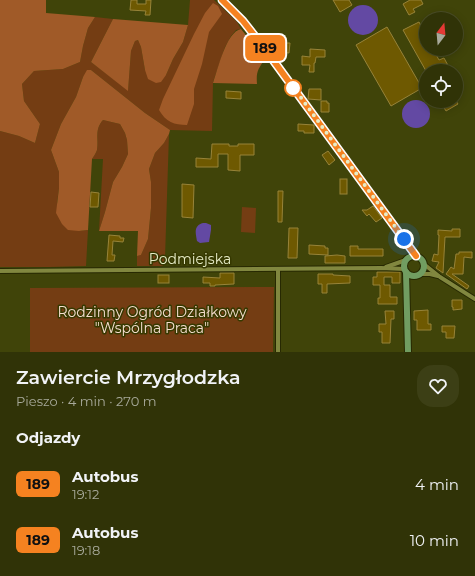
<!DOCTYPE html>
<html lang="pl">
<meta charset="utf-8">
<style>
:root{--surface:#303307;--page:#3c3f15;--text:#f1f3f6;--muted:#a8aa9b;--line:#4b4e28}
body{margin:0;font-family:Montserrat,sans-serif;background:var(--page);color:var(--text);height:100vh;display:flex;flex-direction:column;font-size:15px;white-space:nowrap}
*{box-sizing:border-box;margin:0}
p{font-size:13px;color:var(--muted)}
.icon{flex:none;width:22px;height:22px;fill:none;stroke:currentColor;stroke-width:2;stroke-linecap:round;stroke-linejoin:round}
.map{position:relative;height:352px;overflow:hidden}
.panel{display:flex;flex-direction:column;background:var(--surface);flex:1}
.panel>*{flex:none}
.badge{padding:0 8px;border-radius:6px;font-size:14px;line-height:26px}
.needle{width:26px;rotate:16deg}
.fabs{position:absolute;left:419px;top:12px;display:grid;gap:8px}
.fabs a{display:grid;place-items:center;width:44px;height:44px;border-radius:50%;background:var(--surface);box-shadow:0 2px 10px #0003,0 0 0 1px var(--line);font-size:20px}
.you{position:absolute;width:20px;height:20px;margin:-10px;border:3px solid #fff;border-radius:50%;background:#1a73e8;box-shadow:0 0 0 6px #1a73e833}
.map>.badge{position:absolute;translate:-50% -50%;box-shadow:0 0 0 2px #fff}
h2{padding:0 16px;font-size:15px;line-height:36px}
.round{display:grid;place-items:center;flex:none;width:42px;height:42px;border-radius:16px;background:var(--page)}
.summary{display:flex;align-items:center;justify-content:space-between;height:68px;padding:0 16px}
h1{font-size:19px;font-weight:600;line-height:30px}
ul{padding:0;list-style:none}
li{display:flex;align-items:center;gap:12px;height:56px;padding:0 16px}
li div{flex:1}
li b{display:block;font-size:15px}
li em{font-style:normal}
li .badge{min-width:44px;font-weight:700;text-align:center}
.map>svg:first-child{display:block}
.green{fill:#743d13}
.forest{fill:#a05a28}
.water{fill:#6349a3}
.building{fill:#6e5901;stroke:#978339}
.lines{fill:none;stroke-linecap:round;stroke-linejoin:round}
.street-casing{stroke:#272902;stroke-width:6}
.secondary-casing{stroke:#272902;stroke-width:8}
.street{stroke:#81873f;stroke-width:4}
.secondary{stroke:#719d61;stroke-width:6}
.line-casing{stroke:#fff;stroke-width:9}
.line{stroke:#f58220;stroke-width:6}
.walk{stroke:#e6ebc6;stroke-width:4;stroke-dasharray:0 7.2}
.stop-dot{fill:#fff;stroke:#f58220;stroke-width:2}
.labels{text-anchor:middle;stroke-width:3;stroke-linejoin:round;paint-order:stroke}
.street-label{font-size:14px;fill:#e6ebc6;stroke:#363900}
.park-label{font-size:14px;fill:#f6ddce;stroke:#363900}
</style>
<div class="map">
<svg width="475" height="352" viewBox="0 0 475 352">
<rect width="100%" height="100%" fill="#404409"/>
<g class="green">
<path d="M190,0H214L237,22L241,29L236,30L231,36L225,47L213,82L212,131L170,130L145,113L91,70L83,77L76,97L61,124L51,150L59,172V188L57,203L79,231L88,230L86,266L50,267H0V131L19,136L35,143L40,124L24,101L22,84L34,71L63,69L80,62L83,46L88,28L95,17L113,19L91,62L128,90L131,51L135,41L138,40L141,47L145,70L166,75L173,59L183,42L188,25Z"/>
<path d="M103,120L120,124L125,133L127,140L128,154L122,167L113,182L105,212L99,231L103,159H92C94,156 96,153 97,150C99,139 94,130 103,120Z"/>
<path d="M169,134L165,258L163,266H137V256L141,255L148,239L151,208V182L149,169L155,153L164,143Z"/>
<path d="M242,207L256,208L255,233L241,232Z"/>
<path d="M274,287L273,352H30V288Z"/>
</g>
<g class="forest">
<path d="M0,0H46V13L95,17L88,28L83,46L80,62L63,69L34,71L22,84L24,101L40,124L35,143L19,136L0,131Z"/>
<path d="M213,3L218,6L222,14L209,32L202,64L194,89V104L187,125C174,125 166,122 159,110L163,99L194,34L205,13Z"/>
<path d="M113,19L188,25L183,42L173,59L166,75L161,82L156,83L148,79L145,70L141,47L138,40L135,41L131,51L128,91L91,62Z"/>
<path d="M241,29L265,59C258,69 256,72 257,84L213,83C218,69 226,32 241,29Z"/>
<path d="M87,70H91L145,113L170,130L169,134L164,143L155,153L149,169L151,182V208L148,239L141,255L137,256L138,231H99L105,212L113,182L122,167L128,154L127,140L125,133L120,124L103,120C94,130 99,139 97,150C96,153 94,156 92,159L88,230L79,231L68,230L62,224L56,213L59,188V172L51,150L61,124L76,97L83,77Z"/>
</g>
<g class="water">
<circle cx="363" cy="20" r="15"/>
<circle cx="416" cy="114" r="14"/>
<path d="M203,223H206L211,225V230L209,242L200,243L197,241C196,233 193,226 203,223Z"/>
</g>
<g class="building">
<path d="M131,0H137V4H146V0H151L150,15H145L146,11L130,10Z"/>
<path d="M333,0H349L352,5L340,12Z"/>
<path d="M410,0H421L423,4L413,9L415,12L409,15L403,4Z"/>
<path d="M419,22L426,35V49H433L439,60L444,58L451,71H426L403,30Z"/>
<path d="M387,27L422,88L391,106L356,45Z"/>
<path d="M276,38L279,43H290L289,53L277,52L276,53L269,42Z"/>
<path d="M310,49L325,50V57H316L315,63H314V72H309L310,65H302V56L310,57Z"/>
<path d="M309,89H321V100L308,99Z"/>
<path d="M226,91L241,92V99L226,98Z"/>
<path d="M321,101H327V103H329V112H321Z"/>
<path d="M440,101H453V102L456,101L458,104L446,111Z"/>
<path d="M298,124L314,125V133H304V131H298Z"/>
<path d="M212,144H229V146H238V144H254V155H240V171L228,170V154H218V167H196V158L211,159Z"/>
<path d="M328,151L335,160L329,165L322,155Z"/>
<rect x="340" y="179" width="7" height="15"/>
<path d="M182,184L194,185L193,218L182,217Z"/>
<path d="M278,191H283L282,222H278Z"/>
<path d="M91,192L99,193L98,207H90Z"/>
<path d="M373,206L382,218L376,222L369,214L367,216L362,210H367Z"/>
<path d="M289,228H298L297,258H288Z"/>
<path d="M452,229H460V237H445L443,273L436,268L439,262L432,261L434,254L438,255L439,235H438V230L452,231Z"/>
<path d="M109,235L120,236V238H124L123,242L113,241L112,255H115L114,261H107Z"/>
<path d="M309,245L325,246V248H328V255L309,254Z"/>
<path d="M350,246H358V249H383V256H350Z"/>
<path d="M459,252H472V258L464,257L463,274H452L469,286L467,289L446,274L451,267L454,269L456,254H459Z"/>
<path d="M337,255L345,256V263H325V256Z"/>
<path d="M377,272H400V283H392V277H384V285H390V297H397V304H378V298H380V285H373V277H377Z"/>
<path d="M220,273H234V284L215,285V286H210V283H203V277L220,278Z"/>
<path d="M318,274H333V275L350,276V283L327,284V293H322V284H318Z"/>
<rect x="158" y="275" width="11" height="8"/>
<path d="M452,300H462V309L453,310V307H452Z"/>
<path d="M428,310V324H431V330H417V320H414V311Z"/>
<path d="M385,311H394V319H391L390,343H382V332H379V324H386Z"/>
<path d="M442,326H455L454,338H446V332H442Z"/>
</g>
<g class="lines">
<g class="street-casing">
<g id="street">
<path d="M425,265L440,277L475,299"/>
<path d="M386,267L406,260"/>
<path d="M0,271L381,268L405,269"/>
<path d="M421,274H430L438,276"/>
<path d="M278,352V269"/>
</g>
</g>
<g class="secondary-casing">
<g id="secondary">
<path d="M222,0L243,21L265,49L416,256"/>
<circle cx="414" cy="266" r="10"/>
<path d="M406,272L408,352"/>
</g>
</g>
<use href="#street" class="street"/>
<use href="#secondary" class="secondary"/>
</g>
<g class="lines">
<g class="line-casing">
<path id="line" d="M222,0L243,21L265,49L416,256"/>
</g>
<use href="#line" class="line"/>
<path class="walk" d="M293,88L291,84L404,239"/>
</g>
<circle class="stop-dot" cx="293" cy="88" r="8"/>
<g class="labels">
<g class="street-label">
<text x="190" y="264">Podmiejska</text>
</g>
<g class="park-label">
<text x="152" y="317">Rodzinny Ogród Działkowy<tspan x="152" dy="16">"Wspólna Praca"</tspan></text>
</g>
</g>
</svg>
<div class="fabs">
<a><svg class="needle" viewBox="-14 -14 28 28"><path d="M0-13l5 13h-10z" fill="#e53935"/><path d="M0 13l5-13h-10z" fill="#a8aa9b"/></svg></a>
<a><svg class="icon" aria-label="locate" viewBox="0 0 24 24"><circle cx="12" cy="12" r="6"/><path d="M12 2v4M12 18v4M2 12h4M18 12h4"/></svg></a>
</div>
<div class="you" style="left:404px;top:239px"></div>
<b class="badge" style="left:265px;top:48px;background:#f58220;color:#111">189</b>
</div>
<section class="panel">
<div class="summary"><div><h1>Zawiercie Mrzygłodzka</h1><p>Pieszo · 4 min · 270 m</p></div><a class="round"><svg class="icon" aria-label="heart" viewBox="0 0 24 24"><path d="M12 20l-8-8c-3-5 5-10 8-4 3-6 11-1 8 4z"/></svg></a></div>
<h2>Odjazdy</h2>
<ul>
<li><span class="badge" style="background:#f58220;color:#111">189</span><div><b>Autobus</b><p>19:12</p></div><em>4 min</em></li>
<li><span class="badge" style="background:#f58220;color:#111">189</span><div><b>Autobus</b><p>19:18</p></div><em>10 min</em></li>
</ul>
</section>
